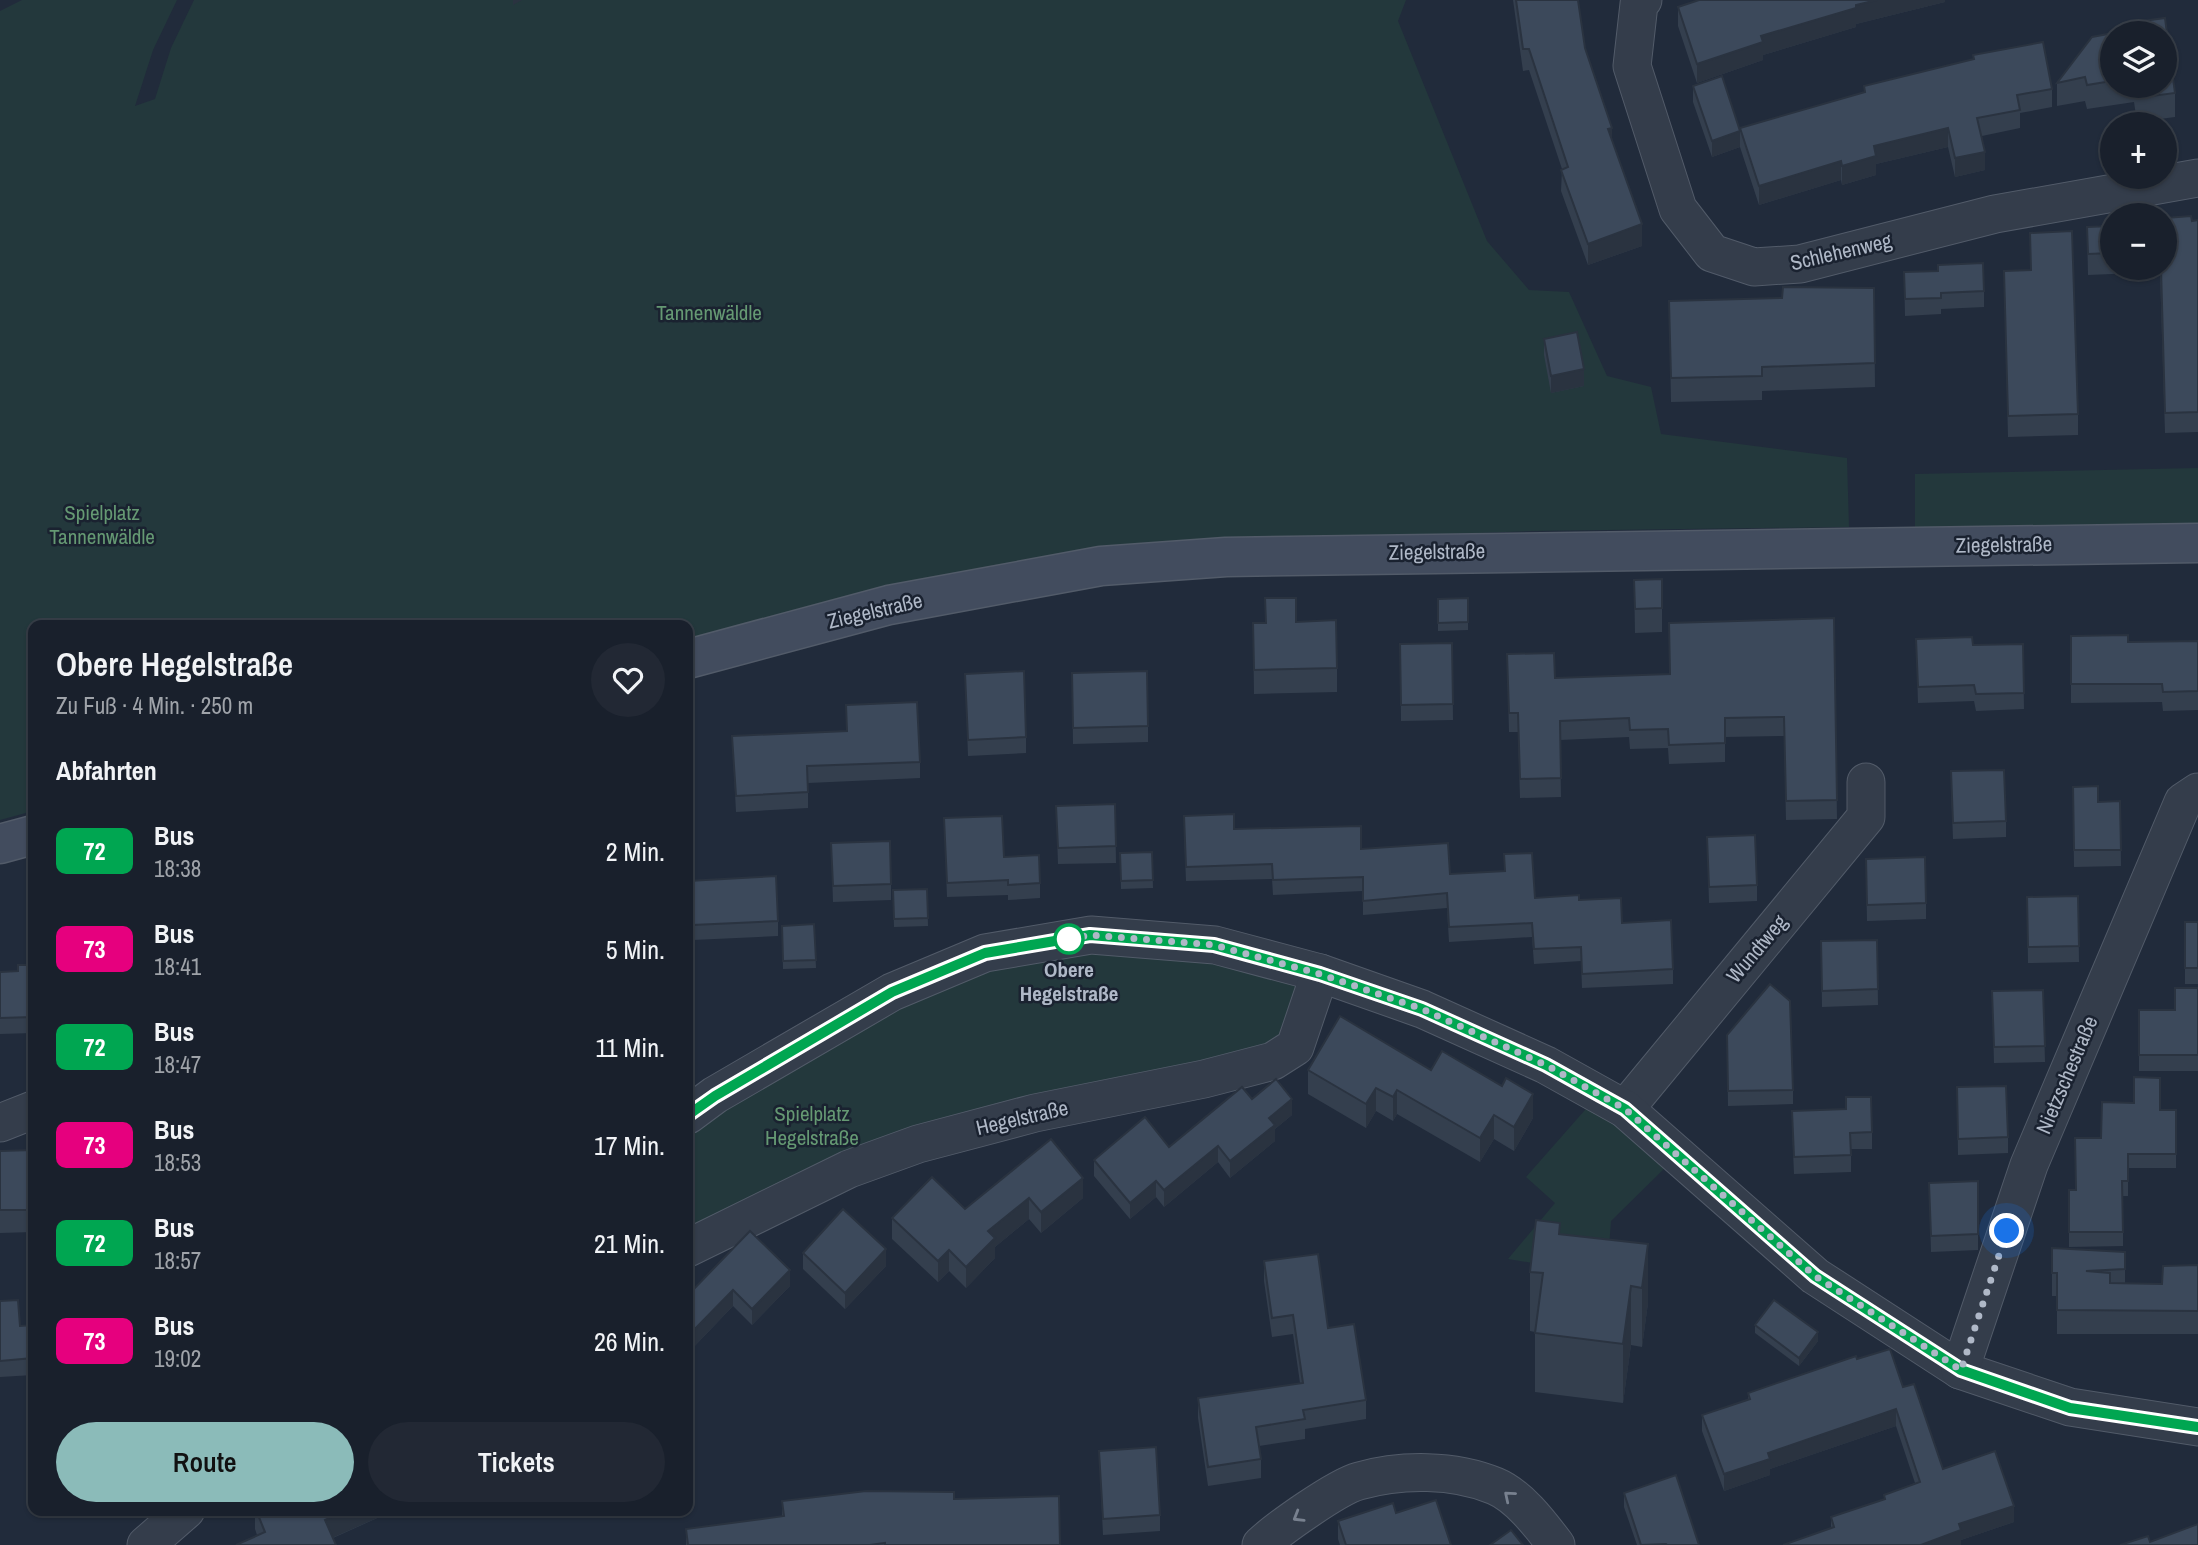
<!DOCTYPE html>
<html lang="de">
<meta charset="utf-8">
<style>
:root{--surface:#19202c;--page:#222834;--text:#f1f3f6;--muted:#9fa3a9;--line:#373e48;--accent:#8bbbb9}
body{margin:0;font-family:"Archivo Narrow",sans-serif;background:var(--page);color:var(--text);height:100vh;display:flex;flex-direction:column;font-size:26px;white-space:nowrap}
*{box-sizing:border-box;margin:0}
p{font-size:23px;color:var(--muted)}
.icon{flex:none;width:38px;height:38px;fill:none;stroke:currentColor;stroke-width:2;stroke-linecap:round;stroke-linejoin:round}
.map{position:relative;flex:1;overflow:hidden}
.drawer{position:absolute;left:28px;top:620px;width:665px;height:896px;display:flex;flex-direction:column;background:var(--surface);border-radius:14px;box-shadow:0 2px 5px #0004,0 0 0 2px var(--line)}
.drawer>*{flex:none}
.badge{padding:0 14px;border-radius:10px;font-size:24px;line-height:46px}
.controls{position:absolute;left:2100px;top:21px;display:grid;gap:14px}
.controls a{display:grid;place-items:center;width:77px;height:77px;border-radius:50%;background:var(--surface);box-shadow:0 2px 5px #0004,0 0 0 2px var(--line);font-size:35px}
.you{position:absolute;width:35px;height:35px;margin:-18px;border:5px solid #fff;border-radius:50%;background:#1a73e8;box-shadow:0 0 0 10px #1a73e833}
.map>.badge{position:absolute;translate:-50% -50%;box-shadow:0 0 0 4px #fff}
h2{padding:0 28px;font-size:26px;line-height:63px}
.round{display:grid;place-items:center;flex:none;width:74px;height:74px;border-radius:37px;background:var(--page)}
.overview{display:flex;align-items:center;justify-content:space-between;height:119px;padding:0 28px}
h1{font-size:33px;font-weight:600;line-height:52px}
.button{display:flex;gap:14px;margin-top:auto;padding:14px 28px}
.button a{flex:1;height:80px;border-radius:42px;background:var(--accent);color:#111;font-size:28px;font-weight:600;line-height:80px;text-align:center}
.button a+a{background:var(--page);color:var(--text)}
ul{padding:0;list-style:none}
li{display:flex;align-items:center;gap:21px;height:98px;padding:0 28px}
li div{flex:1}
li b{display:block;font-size:26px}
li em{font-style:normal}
li .badge{min-width:77px;font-weight:700;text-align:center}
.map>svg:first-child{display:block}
.green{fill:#23383c}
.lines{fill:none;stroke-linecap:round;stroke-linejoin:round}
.street-casing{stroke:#525b69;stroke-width:39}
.secondary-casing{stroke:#525b69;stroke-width:41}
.street{stroke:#343d4b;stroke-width:37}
.secondary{stroke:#424c5e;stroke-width:38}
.wall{fill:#343f4e;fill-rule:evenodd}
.shaded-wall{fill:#2a3340}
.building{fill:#3c495b;stroke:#2a3340;stroke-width:2}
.oneway{stroke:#78818f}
.line-casing{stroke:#fff;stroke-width:16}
.line{stroke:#00a651;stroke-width:10}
.walk{stroke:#afb8c7;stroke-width:7;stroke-dasharray:0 12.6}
.stop-dot{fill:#fff;stroke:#00a651;stroke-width:3.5}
.labels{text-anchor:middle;stroke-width:5;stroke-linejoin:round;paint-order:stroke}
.street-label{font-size:21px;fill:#afb8c7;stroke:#1a2230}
.park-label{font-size:21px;fill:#659973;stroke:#1a2230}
.stop-label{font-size:21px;font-weight:bold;fill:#afb8c7;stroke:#1a2230}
</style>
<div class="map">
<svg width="2198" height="1545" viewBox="0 0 2198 1545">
<rect width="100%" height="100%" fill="#212b3b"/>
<g class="green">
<path d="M22,0H177L153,50L135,106L155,99L171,48L194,0H1406L1398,21L1487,241L1529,290L1569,292L1607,376L1651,387L1661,434L1847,458L1849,527L1531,531L1229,542L688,642V625H33V811L0,820V11Z"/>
<path d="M2198,468V529L1915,533V474Z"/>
<path d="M1091,935L1320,973L1295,1047L1035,1113L688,1248V1115L892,992Z"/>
<path d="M1592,1102L1672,1161L1611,1221L1607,1275L1508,1259L1555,1203L1526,1177Z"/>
</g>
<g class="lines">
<g class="street-casing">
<g id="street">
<path d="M1643,0L1639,4L1632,66L1678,209L1712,253L1754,267L1800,264L1995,214L2198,178"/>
<path d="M1625,1109L1866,817V782"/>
<path d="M688,1115L715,1095L892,992L985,953L1091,935L1215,945L1320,973L1422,1009L1546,1065L1625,1109L1815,1276L1960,1370L2070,1407L2198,1427"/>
<path d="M0,1123L33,1110"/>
<path d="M688,1248L849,1169L918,1144L1035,1113L1204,1079L1273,1061L1295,1047L1320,973"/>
<path d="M1960,1370L2029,1165L2183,802L2198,792"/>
<path d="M146,1545L186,1510"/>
<path d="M1261,1545C1278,1529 1337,1487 1359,1481C1401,1469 1454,1469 1495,1486C1519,1496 1540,1524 1556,1545"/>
</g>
</g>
<g class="secondary-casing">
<g id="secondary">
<path d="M688,659L889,605L1101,566L1226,557L2198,543"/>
<path d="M0,844L33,835"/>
</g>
</g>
<use href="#street" class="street"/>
<use href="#secondary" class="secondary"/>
</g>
<g class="wall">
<path d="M1513,0H1578L1585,48L1642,246L1588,265L1561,191L1562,169L1529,70L1523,71Z"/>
<path d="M1945,0V2L1856,24V27L1763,55V60L1697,83L1678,26V7Z"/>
<path d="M2165,18L2175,93V117L2137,122L2134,102L2087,109L2085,101L2057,106V83L2092,37L2113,33L2121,24ZM2112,33H2165V86H2112Z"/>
<path d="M1973,55L2052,89V107L2020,113V128L1982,136L1985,170L1955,177L1948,147L1876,164V175L1842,185L1841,180L1759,205L1740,147L1712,157L1693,102V86L1740,131L1864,92V86L1973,59Z"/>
<path d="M2198,220V432L2165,433L2160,272L2088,275L2087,227L2112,226V268H2165L2192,221Z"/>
<path d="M2030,233L2078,414V435L2008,437L2004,271L2031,270Z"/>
<path d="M1904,272L1984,291V307L1941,309V314L1905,316Z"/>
<path d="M1874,288L1875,387L1762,391V400L1671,402L1669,301L1782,298Z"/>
<path d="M1544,339L1584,386L1551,393L1544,355Z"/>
<path d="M1662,579V632L1635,633L1634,580Z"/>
<path d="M1265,598L1296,622L1337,668V692L1254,694L1253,623H1265Z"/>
<path d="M1468,598V630L1438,631V599Z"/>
<path d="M1834,618L1837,819L1786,820L1784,736L1725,737V762L1669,764L1668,748L1630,749L1629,737L1560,740L1561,797L1520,798L1518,732H1509L1507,654L1555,678L1670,674Z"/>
<path d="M2071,636L2128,642L2198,641V710L2163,711L2162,702L2071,703Z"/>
<path d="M1916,639L1973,645L2023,644L2024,709L1976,711L1974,701L1918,703Z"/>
<path d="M1452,643L1453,720L1401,721L1400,644Z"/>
<path d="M1072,673L1148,726V742L1073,744Z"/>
<path d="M965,674L1026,737V753L968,756Z"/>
<path d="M846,705L920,762V778L808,783V808L736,812L732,736L846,731Z"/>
<path d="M1951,787L2006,821V837L1953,839Z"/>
<path d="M2073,787L2098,802L2120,801L2121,866L2074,867Z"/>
<path d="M1115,804L1116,863L1058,864L1056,806Z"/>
<path d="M944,818L1004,857L1040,883V898L1008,900V895L947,897Z"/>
<path d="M1234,829L1361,849L1450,874L1504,871V854L1535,898L1579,900L1622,923L1673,969V984L1582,988L1581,961L1534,964L1532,937L1449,942L1447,908L1363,915V891L1273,895L1272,879L1186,881L1184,831Z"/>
<path d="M1707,837L1757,885V901L1709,903Z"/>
<path d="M831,843L891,884V900L833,902Z"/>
<path d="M1152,852L1153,888L1121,889L1120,853Z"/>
<path d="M1866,875L1926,903V919L1867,921Z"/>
<path d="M688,881L778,921V936L693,940V945H688Z"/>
<path d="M927,889L928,926L894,927L893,890Z"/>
<path d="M2078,896L2079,962L2028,963L2027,897Z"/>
<rect x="2185" y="922" width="13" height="62"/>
<path d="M814,924L816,968L783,969L782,926Z"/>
<path d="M1877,940L1878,1005L1822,1007L1821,941Z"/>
<path d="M33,965V1033L0,1034V972L18,971Z"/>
<path d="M2198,988V1071H2139V1010H2175Z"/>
<path d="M2043,990L2045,1062L1994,1063L1992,991Z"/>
<path d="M1727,1035L1793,1090V1104L1728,1106Z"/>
<path d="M1308,1070L1533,1118L1514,1151L1494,1139L1480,1162L1397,1114L1393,1121L1376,1111L1366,1128L1308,1094Z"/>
<path d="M1957,1087L2008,1137V1153L1958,1155Z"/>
<path d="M1252,1099L1292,1115L1275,1129V1141L1230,1178L1218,1162L1164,1207L1156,1197L1130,1219L1094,1176V1160L1169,1147Z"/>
<path d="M2160,1110H2176V1168H2128V1196H2123V1246L2069,1247V1190H2076L2101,1138Z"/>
<path d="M1792,1127L1872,1132V1149H1851V1172L1794,1174Z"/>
<path d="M1051,1139L1083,1198L1041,1233L1029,1219L995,1247V1258L966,1288L949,1271L938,1282L892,1239V1218L965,1209Z"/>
<path d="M33,1150V1232L0,1233V1151Z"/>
<path d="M1978,1181V1250L1931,1252L1929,1183Z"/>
<path d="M1560,1234L1648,1244V1303L1642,1347L1631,1345L1623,1403L1535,1392V1332L1530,1331V1272Z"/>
<path d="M2052,1248L2125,1252V1283L2162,1284L2198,1265V1334H2057V1296H2052Z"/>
<path d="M803,1253L886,1266L845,1309L803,1269Z"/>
<path d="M1264,1261L1328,1328L1366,1400V1419L1305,1429V1439L1259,1446L1261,1459V1478L1208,1486L1198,1418V1398L1300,1383L1293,1334L1272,1337L1264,1281Z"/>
<path d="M790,1286L752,1325L733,1306L688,1353V1293L689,1294Z"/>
<path d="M0,1301L20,1326L33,1325V1375L0,1377Z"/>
<path d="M1755,1325L1818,1341L1799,1366L1755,1333Z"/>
<path d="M1857,1359L1903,1387L1943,1469L2014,1522L1961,1540V1545L1831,1528V1517L1884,1499V1495L1915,1483L1896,1426L1770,1469V1475L1724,1491L1702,1431V1415L1748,1400V1393Z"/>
<path d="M1099,1451L1160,1515V1531L1103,1535Z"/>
<path d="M1624,1493L1699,1545H1637L1624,1507Z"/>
<path d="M954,1499L1060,1545H686V1529L782,1516V1501Z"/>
<path d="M255,1510H395L333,1538L257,1535L255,1529Z"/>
<path d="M1396,1513L1451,1545H1340L1338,1539V1521Z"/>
</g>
<g class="shaded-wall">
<path d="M513,0H522L513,5Z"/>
<path d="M1877,0H1945V2L1856,24V27L1763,55V60L1697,83V64L1761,36L1856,5Z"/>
<path d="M1612,128V149L1608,129Z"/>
<path d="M1948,128V147L1876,164V175L1842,185V166L1874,146Z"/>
<path d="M1740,131V147L1712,157V141Z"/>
<path d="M1985,152V170L1955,177V158Z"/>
<path d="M1841,161V180L1759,205V186Z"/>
<path d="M1642,224V246L1588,265V244Z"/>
<path d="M1584,369V386L1551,393V376Z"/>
<path d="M1376,1088V1111L1366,1128V1104Z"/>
<path d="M1397,1090V1114L1393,1121V1097Z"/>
<path d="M1533,1094V1118L1514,1151V1127Z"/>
<path d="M1292,1099V1115L1275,1129V1141L1230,1178V1161L1269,1118Z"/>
<path d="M1494,1115V1139L1480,1162V1138Z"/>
<path d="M1218,1146V1162L1164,1207V1190Z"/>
<path d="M1083,1178V1198L1041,1233V1212Z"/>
<path d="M1156,1181V1197L1130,1219V1203Z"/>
<path d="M1029,1198V1219L995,1247V1258L966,1288V1267L988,1231Z"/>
<path d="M1648,1244V1303L1642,1347V1288Z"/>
<path d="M886,1249V1266L845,1309V1293Z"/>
<path d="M949,1250V1271L938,1282V1261Z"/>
<path d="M790,1270V1286L752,1325V1309Z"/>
<path d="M1631,1286V1345L1623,1403V1344Z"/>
<path d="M733,1290V1306L688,1353V1336Z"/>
<path d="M1818,1332V1341L1799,1366V1358Z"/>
<path d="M1896,1409V1426L1770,1469V1475L1724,1491V1474L1768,1453Z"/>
<path d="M2014,1506V1522L1961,1540V1545H1921L1959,1524Z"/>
<path d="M347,1510H395L325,1541V1520Z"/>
</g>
<g class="building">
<path d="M1516,0H1578L1585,48L1612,128L1608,129L1642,224L1588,244L1561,170L1568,167L1529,49H1523Z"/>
<path d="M1699,0H1877L1856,5V8L1761,36L1763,42L1697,64L1678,7Z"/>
<path d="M2165,18L2175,93L2137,98L2135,86H2165V33H2112V81L2087,85L2085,77L2057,83L2092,37L2113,33L2121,24Z"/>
<path d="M2043,42L2052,89L2017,95L2020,110L1977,118L1985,152L1955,158L1948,128L1874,146L1876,156L1842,166L1841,161L1759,186L1740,128L1865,92L1864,86L1974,59L1973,55Z"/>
<path d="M1722,76L1740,131L1712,141L1693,86Z"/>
<path d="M2191,216L2192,221L2198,220V412L2165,413L2161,268H2165V218Z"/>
<path d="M2112,226V253L2088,254L2087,227Z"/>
<path d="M2072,231L2078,414L2008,416L2004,271L2031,270L2030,233Z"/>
<path d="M1983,263L1984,291L1941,293V298L1905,299L1904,272L1938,271V265Z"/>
<path d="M1783,287L1874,288L1875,363L1762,367V376L1671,378L1669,301L1782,298Z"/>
<path d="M1577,332L1584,369L1551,376L1544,339Z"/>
<path d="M1662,579V608L1635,609L1634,580Z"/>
<path d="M1265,598H1296V622L1336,620L1337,668L1254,670L1253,623H1266Z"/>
<path d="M1468,598V622L1438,623V599Z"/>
<path d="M1834,618L1837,800L1786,801L1784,717L1725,718V743L1669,745L1668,729L1630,730L1629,718L1560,721L1561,778L1520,779L1518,713H1509L1507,654L1554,653L1555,678L1670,674L1669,623Z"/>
<path d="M2128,635V642L2198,641V691L2163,692L2162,684H2071V636Z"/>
<path d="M1972,637L1973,645L2023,644L2024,693L1976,694L1974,685L1918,687L1916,639Z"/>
<path d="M1452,643L1453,704L1401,705L1400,644Z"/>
<path d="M1024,671L1026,737L968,740L965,674Z"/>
<path d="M1147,671L1148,726L1073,728L1072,673Z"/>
<path d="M917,702L920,762L807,766L808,792L736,796L732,736L847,731L846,705Z"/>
<path d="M2004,770L2006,821L1953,823L1951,771Z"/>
<path d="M2098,786V802L2120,801L2121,850H2074L2073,787Z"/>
<path d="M1115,804L1116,846L1058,848L1056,806Z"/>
<path d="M1234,814V829L1361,826V849L1448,843L1450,874L1505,871L1504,854L1532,853L1535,898L1579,895V900L1621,898L1622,923L1671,920L1673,969L1582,974L1581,947L1534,949L1532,923L1449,927L1447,893L1363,901V877L1273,880L1272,864L1186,867L1184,816Z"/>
<path d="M1002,816L1004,857L1039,855L1040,883L1008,885V880L947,883L944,818Z"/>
<path d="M1755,835L1757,885L1709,887L1707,837Z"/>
<path d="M890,841L891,884L833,886L831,843Z"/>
<path d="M1152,852L1153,880L1121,881L1120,853Z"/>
<path d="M1925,857L1926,903L1867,905L1866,859Z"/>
<path d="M776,876L778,921L693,925V930H688V881Z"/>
<path d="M927,889L928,918L894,919L893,890Z"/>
<path d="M2078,896L2079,946L2028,947L2027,897Z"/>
<rect x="2185" y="922" width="13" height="46"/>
<path d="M814,924L816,960L783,961L782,926Z"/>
<path d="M1877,940L1878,989L1822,991L1821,941Z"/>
<path d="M18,965H33V1017L0,1018V972L18,971Z"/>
<path d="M1770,984L1790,1001L1793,1090L1728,1091L1727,1035Z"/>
<path d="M2175,988H2198V1055H2139V1010H2175Z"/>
<path d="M2043,990L2045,1046L1994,1047L1992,991Z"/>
<path d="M1340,1016L1431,1070L1442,1051L1502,1086L1506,1078L1533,1094L1514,1127L1494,1115L1480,1138L1397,1090L1393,1097L1376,1088L1366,1104L1308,1070Z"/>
<path d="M2134,1077L2160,1078V1110H2176V1154H2128V1181H2122L2123,1232H2069V1190H2076L2075,1138H2101L2102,1102L2134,1103Z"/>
<path d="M1276,1079L1292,1099L1269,1118L1275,1125L1230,1161L1218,1146L1164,1190L1156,1181L1130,1203L1094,1160L1145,1117L1169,1147L1242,1087L1252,1099Z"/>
<path d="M2006,1086L2008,1137L1958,1139L1957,1087Z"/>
<path d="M1846,1097H1871L1872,1132L1850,1133L1851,1155L1794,1157L1792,1111L1846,1109Z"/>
<path d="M1051,1139L1083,1178L1041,1212L1029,1198L988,1231L995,1238L966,1267L949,1250L938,1261L892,1218L932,1177L965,1209Z"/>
<path d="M33,1150V1210H0V1151Z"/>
<path d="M1978,1181V1234L1931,1236L1929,1183Z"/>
<path d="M843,1209L886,1249L845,1293L803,1253Z"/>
<path d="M1536,1220L1560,1223L1559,1234L1648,1244L1642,1288L1631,1286L1623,1344L1535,1333L1543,1273L1530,1272Z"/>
<path d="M750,1231L790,1270L752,1309L733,1290L688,1336V1293L689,1294Z"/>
<path d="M2052,1248L2125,1252V1269L2086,1271L2110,1273V1283L2162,1284L2163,1266L2198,1265V1311L2057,1310V1273H2052Z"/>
<path d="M1318,1254L1328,1328L1354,1324L1366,1400L1303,1410L1305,1419L1256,1427L1261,1459L1208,1467L1198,1398L1303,1383L1293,1315L1272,1318L1264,1261Z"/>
<path d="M18,1300L20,1326L33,1325V1358L0,1361V1301Z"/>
<path d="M1774,1300L1818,1332L1799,1358L1755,1325Z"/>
<path d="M1890,1349L1903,1387L1914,1384L1943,1469L1995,1451L2014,1506L1959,1524L1961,1530L1921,1545H1783L1834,1527L1831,1517L1885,1499L1884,1495L1920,1482L1896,1409L1768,1453L1770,1459L1724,1474L1702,1415L1750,1399L1748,1393L1856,1356L1857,1359Z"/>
<path d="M1156,1447L1160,1515L1103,1519L1099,1451Z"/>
<path d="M1676,1475L1699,1545H1667L1666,1544L1641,1545L1624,1493Z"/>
<path d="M866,1491L954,1492V1499L1059,1496L1060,1545H885V1543L870,1545H688L686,1529L784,1516L782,1501Z"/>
<path d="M1436,1500L1451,1545H1346L1338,1521L1393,1503L1396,1513Z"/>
<path d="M256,1510H347L325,1520L336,1545H236L265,1532Z"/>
<path d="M2198,1524V1545H2120L2148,1536L2150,1542Z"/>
<path d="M1511,1530L1523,1545H1490Z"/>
</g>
<defs><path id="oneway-chevron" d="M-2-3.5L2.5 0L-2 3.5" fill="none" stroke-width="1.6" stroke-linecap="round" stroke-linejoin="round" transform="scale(1.75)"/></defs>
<g class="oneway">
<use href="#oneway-chevron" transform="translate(1509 1496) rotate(-140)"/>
<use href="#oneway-chevron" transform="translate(1298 1517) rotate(149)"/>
</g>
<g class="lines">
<g class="line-casing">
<path id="line" d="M688,1115L715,1096L892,992L985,953L1090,935L1214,945L1320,974L1422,1009L1546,1065L1625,1109L1815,1276L1961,1370L2070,1408L2198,1427"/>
</g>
<use href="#line" class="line"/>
<path class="walk" d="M1069,939L1064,940L1091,935L1214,945L1320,974L1422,1009L1546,1065L1625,1109L1815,1276L1961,1370L2007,1231"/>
</g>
<circle class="stop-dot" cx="1069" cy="939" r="14"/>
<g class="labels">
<g class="street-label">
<text transform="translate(1841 252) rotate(-13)" y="7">Schlehenweg</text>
<text transform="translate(2004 545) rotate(-1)" y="7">Ziegelstraße</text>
<text transform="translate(1437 552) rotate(-1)" y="7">Ziegelstraße</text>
<text transform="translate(875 611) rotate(-13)" y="7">Ziegelstraße</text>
<text transform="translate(1757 949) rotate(-50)" y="7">Wundtweg</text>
<text transform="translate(2067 1075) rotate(-67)" y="7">Nietzschestraße</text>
<text transform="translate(1022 1118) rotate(-13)" y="7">Hegelstraße</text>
</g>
<g class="park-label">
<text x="709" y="320">Tannenwäldle</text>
<text x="102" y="520">Spielplatz<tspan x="102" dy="24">Tannenwäldle</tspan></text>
<text x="812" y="1121">Spielplatz<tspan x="812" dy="24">Hegelstraße</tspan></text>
</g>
<g class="stop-label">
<text x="1069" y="977">Obere<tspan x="1069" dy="24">Hegelstraße</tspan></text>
</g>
</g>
</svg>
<div class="controls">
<a><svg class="icon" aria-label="layers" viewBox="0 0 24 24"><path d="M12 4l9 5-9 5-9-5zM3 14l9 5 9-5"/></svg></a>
<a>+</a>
<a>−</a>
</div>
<div class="you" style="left:2007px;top:1231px"></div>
<section class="drawer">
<div class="overview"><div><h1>Obere Hegelstraße</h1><p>Zu Fuß · 4 Min. · 250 m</p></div><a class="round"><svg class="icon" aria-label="heart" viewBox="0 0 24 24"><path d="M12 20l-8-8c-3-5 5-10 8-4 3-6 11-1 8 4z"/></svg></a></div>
<h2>Abfahrten</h2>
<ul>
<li><span class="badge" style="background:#00a651;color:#fff">72</span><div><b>Bus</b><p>18:38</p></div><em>2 Min.</em></li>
<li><span class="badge" style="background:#e6007e;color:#fff">73</span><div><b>Bus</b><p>18:41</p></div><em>5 Min.</em></li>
<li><span class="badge" style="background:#00a651;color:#fff">72</span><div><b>Bus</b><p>18:47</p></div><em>11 Min.</em></li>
<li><span class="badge" style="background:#e6007e;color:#fff">73</span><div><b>Bus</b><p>18:53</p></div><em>17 Min.</em></li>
<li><span class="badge" style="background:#00a651;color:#fff">72</span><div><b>Bus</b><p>18:57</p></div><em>21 Min.</em></li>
<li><span class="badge" style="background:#e6007e;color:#fff">73</span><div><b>Bus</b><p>19:02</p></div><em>26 Min.</em></li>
</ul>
<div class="button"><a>Route</a><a>Tickets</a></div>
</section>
</div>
